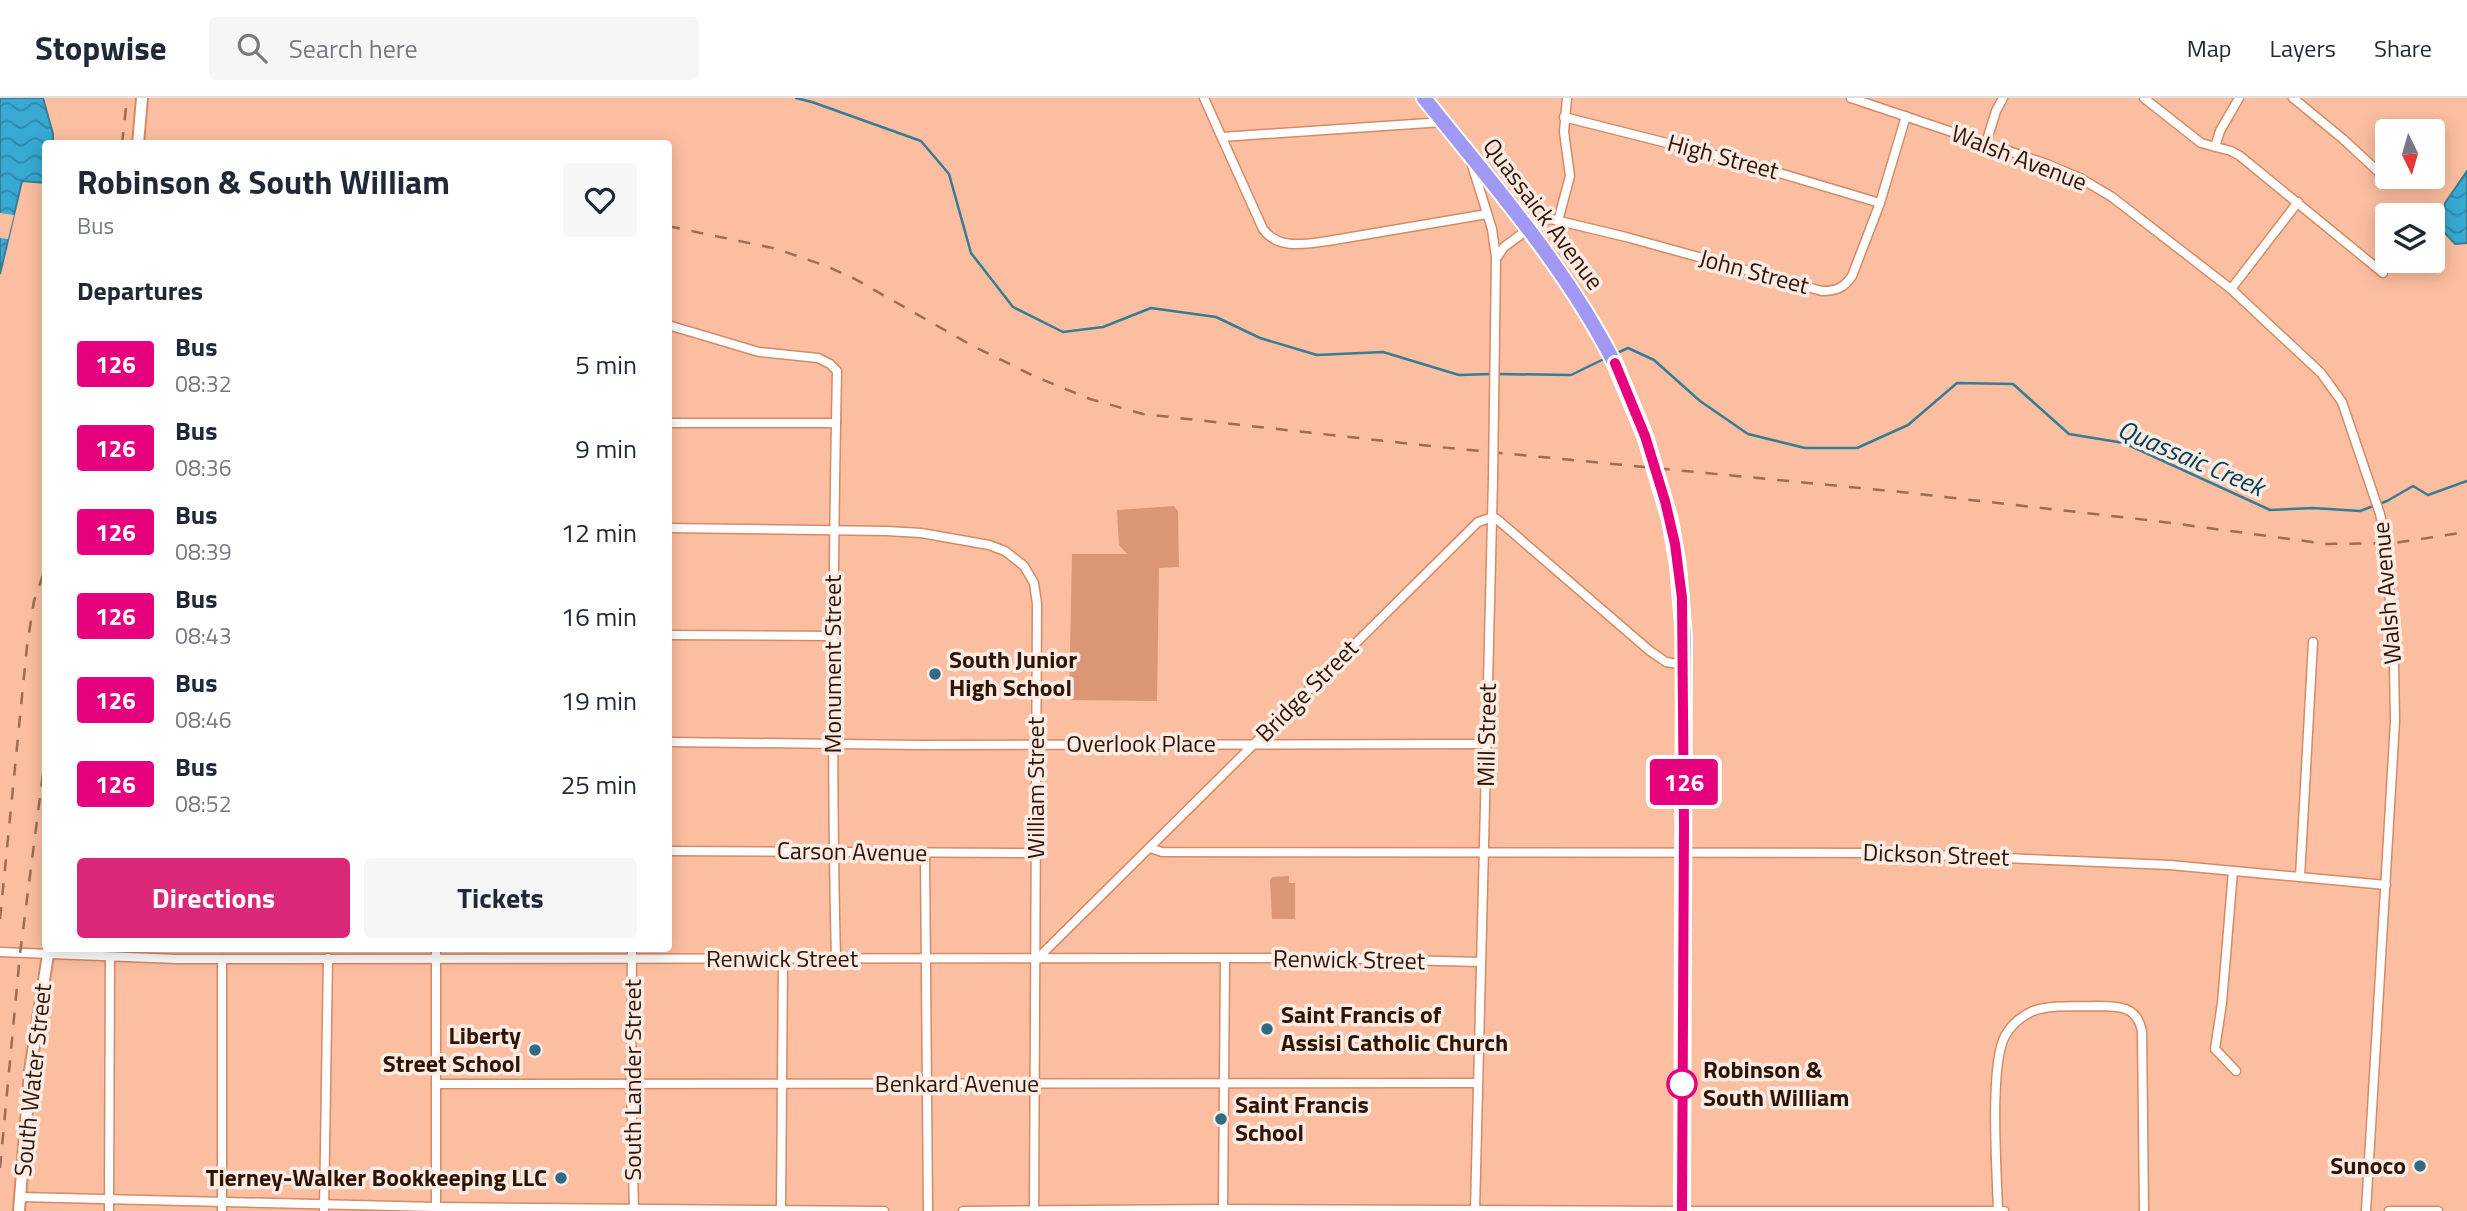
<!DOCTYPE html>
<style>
:root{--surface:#fff;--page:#f6f6f7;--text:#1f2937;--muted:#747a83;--line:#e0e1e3;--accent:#db2777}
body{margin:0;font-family:"Titillium Web",sans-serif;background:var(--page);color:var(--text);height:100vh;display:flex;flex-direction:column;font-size:26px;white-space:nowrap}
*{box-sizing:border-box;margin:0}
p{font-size:23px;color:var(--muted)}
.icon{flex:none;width:38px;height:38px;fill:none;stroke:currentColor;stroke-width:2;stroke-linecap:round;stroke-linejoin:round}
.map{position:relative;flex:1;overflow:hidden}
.sheet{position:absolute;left:42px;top:42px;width:630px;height:812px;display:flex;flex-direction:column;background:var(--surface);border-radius:7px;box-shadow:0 4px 18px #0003}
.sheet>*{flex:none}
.badge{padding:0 14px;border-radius:5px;font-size:24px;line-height:46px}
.needle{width:46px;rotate:175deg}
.fabs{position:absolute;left:2375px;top:21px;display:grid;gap:14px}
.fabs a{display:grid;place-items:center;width:70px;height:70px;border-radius:7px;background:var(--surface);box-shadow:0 4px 18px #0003;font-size:35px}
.map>.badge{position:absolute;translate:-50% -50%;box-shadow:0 0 0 4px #fff}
h2{padding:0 35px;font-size:26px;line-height:63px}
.round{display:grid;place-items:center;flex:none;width:74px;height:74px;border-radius:7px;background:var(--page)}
.overview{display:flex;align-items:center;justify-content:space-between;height:119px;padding:0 35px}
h1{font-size:33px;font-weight:700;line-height:52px}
.action{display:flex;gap:14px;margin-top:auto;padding:14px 35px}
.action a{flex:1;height:80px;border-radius:7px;background:var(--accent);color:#fff;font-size:28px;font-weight:700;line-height:80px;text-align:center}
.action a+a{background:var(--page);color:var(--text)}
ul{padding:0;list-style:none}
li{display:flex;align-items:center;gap:21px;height:84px;padding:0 35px}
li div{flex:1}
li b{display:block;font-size:26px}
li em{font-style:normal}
li .badge{min-width:77px;font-weight:700;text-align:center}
header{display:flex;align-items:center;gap:42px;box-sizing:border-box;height:98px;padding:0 35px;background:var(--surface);border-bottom:2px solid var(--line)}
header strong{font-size:33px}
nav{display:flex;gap:38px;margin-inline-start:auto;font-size:24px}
.search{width:490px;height:63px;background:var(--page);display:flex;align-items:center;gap:18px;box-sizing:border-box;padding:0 24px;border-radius:7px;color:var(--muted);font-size:26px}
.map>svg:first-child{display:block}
.green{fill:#db9775}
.water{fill:url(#water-waves);stroke:#357c95;stroke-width:2}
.pier{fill:#fcbea0}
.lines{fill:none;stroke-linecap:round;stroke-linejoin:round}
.stream{stroke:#357c95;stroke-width:2.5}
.street-casing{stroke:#d48a66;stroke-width:11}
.secondary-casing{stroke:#d48a66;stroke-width:14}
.highway-casing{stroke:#fff;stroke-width:18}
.street{stroke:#fff;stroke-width:8}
.secondary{stroke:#fff;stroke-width:10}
.highway{stroke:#a198f3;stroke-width:14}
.rail{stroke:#9b6d57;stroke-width:2.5;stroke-dasharray:12 12;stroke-linecap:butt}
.street-bridge-casing{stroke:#d48a66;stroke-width:11;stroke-linecap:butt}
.highway-bridge-casing{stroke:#fff;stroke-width:18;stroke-linecap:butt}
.street-bridge{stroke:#fff;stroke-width:8}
.highway-bridge{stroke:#a198f3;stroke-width:14}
.line-casing{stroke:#fff;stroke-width:16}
.line{stroke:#e6007e;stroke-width:10}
.poi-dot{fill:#2f6b82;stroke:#fcebe3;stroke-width:2.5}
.stop-dot{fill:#fff;stroke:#e6007e;stroke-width:3.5}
.labels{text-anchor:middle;stroke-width:7;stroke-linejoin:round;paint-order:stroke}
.street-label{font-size:24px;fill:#2f1305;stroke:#fcebe3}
.poi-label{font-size:24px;font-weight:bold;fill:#2f1305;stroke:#fcebe3;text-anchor:start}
.stop-label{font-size:24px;font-weight:bold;fill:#2f1305;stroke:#fcebe3;text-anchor:start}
.water-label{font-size:26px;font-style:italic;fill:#004358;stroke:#fcebe3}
</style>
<header>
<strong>Stopwise</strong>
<div class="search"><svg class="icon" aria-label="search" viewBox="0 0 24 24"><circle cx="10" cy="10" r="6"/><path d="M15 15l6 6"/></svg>Search here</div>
<nav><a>Map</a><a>Layers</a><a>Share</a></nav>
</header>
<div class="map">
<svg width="2467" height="1113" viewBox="0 0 2467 1113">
<defs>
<pattern id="water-waves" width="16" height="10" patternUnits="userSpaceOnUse" patternTransform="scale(1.75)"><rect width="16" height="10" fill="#37a9d3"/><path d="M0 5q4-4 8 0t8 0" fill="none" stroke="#2f88a9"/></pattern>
</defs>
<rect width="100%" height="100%" fill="#fcbea0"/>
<g class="green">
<path d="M1174,408L1178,413L1179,469L1159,470L1157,603L1069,602L1072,456H1127L1119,447L1117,412Z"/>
<path d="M1289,778V785H1295V821H1272L1270,783L1272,779Z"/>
</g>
<g class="water">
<path d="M0,0H43L53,36V45L46,46L45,85L22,83L0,176Z"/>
<path d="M2467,73V145L2455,146L2444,134L2445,105Z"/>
</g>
<path class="pier" d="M0,115L14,117L8,141L0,140Z"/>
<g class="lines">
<g class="stream">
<path d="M796,0L812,4L921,43L949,76L971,155L1013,209L1063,234L1103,229L1151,210L1216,219L1260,240L1317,257L1383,254L1459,277L1491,276"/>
<path d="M1615,256L1628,250L1654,262L1700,303L1748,336L1805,350H1857L1908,327L1957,285L2013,286L2069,336L2124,345L2270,412L2313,410L2360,413L2387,403L2413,388L2428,397L2467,383"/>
<path d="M1498,276L1571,277L1606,260"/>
</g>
<g class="street-casing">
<g id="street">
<path d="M1204,0L1263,131C1278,152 1305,146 1328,143L1487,116"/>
<path d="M1851,0L2047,66L2080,80L2112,99L2231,191L2321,275L2342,304L2380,416L2386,445L2394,566L2395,623L2366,1113"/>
<path d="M2144,0L2201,45L2231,53L2240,58L2383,175"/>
<path d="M2293,0L2343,41L2385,80"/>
<path d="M1564,19L1746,65L1880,105"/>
<path d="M1222,39L1443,24"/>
<path d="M1986,45L1996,13L2003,0"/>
<path d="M2215,49L2220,33L2239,0"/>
<path d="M1471,64L1492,131L1496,159"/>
<path d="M1558,123L1570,78L1564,34L1567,0"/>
<path d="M1496,161L1504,149L1538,124L1551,121L1626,139L1822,193C1836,193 1844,190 1852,178L1880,105L1906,18"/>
<path d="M2231,191L2298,104"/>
<path d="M668,227L759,254L818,260L830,266L837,273C833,469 831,665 836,861"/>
<path d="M668,325H836"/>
<path d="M668,430L887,433L921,435L989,447L1005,453L1024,468L1034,485L1037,506L1034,1113"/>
<path d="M668,537L833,538"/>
<path d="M668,644L921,647L1487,646"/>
<path d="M1150,750L1162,754L1886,755L2170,767L2386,787"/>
<path d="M668,753L1036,755"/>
<path d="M925,756L928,1113"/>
<path d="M2233,773L2222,905L2215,951L2236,973"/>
<path d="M2300,779L2313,544"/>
<path d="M632,850L631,985L634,1113"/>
<path d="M0,854L178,861L1318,860L1481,864"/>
<path d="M1036,862L1478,424L1493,419L1498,422L1650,553L1666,564L1684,567"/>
<path d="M436,986L1478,985"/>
<path d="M20,1099L436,1109L884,1113"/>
<path d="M781,1111L783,861"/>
<path d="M1223,1111L1225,861"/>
<path d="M109,1113L110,860"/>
<path d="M222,1113V861"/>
<path d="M324,1113L328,860"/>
<path d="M436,1113V850"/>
<path d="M963,1113L1223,1111L1677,1113"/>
<path d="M1475,1113L1493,381"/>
<path d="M1685,1113H2004"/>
<path d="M1998,1113C1997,1074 1989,968 2005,938C2011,927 2022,918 2033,913C2052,906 2076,909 2097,908C2119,908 2137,908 2142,933L2144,1113"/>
<path d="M2389,1113H2438"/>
</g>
</g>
<g class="secondary-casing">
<g id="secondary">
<path d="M138,46L142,0"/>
<path d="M19,1113L30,973L49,850"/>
</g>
</g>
<g class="highway-casing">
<g id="highway">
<path d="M1424,0C1493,87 1564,166 1615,266"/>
<path d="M1670,422L1678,468L1684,539L1682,1113"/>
</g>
</g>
<use href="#street" class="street"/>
<use href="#secondary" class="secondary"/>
<use href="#highway" class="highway"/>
<g class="rail">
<path d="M122,46L127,0"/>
<path d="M668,128L777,151L826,168L855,181L971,247L1036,279L1090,301L1143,316L1439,349L1901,394L2156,423L2327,446L2394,445L2467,434"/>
<path d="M0,821L27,548L34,503L46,468"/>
<path d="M0,1070L20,856L46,652"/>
</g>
<g class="street-bridge-casing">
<path id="street-bridge" d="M1493,381L1496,161"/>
</g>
<g class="highway-bridge-casing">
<path id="highway-bridge" d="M1615,266L1645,338L1670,422"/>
</g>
<use href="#street-bridge" class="street-bridge"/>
<use href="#highway-bridge" class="highway-bridge"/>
</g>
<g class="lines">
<g class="line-casing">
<path id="line" d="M1615,265L1645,338L1665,403L1675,446L1682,500L1684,728L1682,1113"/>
</g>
<use href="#line" class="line"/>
</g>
<g class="poi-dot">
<circle cx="935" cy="576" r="7"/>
<circle cx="1267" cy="931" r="7"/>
<circle cx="535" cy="952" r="7"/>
<circle cx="1221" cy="1021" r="7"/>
<circle cx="2420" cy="1068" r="7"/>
<circle cx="561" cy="1080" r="7"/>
</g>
<circle class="stop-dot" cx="1682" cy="986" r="14"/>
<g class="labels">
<g class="street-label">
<text transform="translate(1723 59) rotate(15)" y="8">High Street</text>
<text transform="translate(2019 60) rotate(21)" y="8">Walsh Avenue</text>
<text transform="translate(1543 116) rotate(53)" y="8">Quassaick Avenue</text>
<text transform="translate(1754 174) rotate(15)" y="8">John Street</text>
<text transform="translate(2387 495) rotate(-95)" y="8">Walsh Avenue</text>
<text transform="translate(833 566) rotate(-90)" y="8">Monument Street</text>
<text transform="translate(1307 593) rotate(-45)" y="8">Bridge Street</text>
<text transform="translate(1487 637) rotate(-89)" y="8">Mill Street</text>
<text x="1141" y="654">Overlook Place</text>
<text transform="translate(1036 690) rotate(-90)" y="8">William Street</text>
<text transform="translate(852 754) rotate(1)" y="8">Carson Avenue</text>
<text transform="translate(1936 757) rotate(2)" y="8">Dickson Street</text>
<text x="782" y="869">Renwick Street</text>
<text transform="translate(1349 862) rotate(1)" y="8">Renwick Street</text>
<text transform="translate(33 982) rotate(-84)" y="8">South Water Street</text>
<text transform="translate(633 982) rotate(-90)" y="8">South Lander Street</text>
<text x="957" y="994">Benkard Avenue</text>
</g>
<g class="poi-label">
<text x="949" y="570">South Junior<tspan x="949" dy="28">High School</tspan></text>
<text x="1281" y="925">Saint Francis of<tspan x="1281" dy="28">Assisi Catholic Church</tspan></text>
<text x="521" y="946" text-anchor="end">Liberty<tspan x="521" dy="28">Street School</tspan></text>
<text x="1235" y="1015">Saint Francis<tspan x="1235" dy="28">School</tspan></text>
<text x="2406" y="1076" text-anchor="end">Sunoco</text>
<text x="547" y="1088" text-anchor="end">Tierney-Walker Bookkeeping LLC</text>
</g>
<g class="stop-label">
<text x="1703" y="980">Robinson &amp;<tspan x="1703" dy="28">South William</tspan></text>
</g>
<g class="water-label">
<text transform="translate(2191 360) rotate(23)" y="9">Quassaic Creek</text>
</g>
</g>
</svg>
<div class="fabs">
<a><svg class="needle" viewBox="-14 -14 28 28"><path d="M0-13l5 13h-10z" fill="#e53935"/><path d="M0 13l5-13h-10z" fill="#747a83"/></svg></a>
<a><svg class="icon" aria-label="layers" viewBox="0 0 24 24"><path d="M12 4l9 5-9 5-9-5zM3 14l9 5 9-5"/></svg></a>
</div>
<b class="badge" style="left:1684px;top:684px;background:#e6007e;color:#fff">126</b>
<section class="sheet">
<div class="overview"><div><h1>Robinson &amp; South William</h1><p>Bus</p></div><a class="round"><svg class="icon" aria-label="heart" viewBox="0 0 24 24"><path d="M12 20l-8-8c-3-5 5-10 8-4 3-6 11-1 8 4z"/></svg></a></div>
<h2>Departures</h2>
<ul>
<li><span class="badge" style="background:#e6007e;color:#fff">126</span><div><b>Bus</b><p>08:32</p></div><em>5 min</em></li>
<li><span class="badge" style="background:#e6007e;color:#fff">126</span><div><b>Bus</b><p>08:36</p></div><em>9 min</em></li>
<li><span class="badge" style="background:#e6007e;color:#fff">126</span><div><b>Bus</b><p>08:39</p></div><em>12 min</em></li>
<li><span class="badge" style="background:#e6007e;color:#fff">126</span><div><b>Bus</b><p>08:43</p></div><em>16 min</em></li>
<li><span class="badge" style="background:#e6007e;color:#fff">126</span><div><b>Bus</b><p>08:46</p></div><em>19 min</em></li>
<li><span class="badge" style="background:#e6007e;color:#fff">126</span><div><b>Bus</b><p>08:52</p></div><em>25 min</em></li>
</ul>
<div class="action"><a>Directions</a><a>Tickets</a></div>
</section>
</div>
